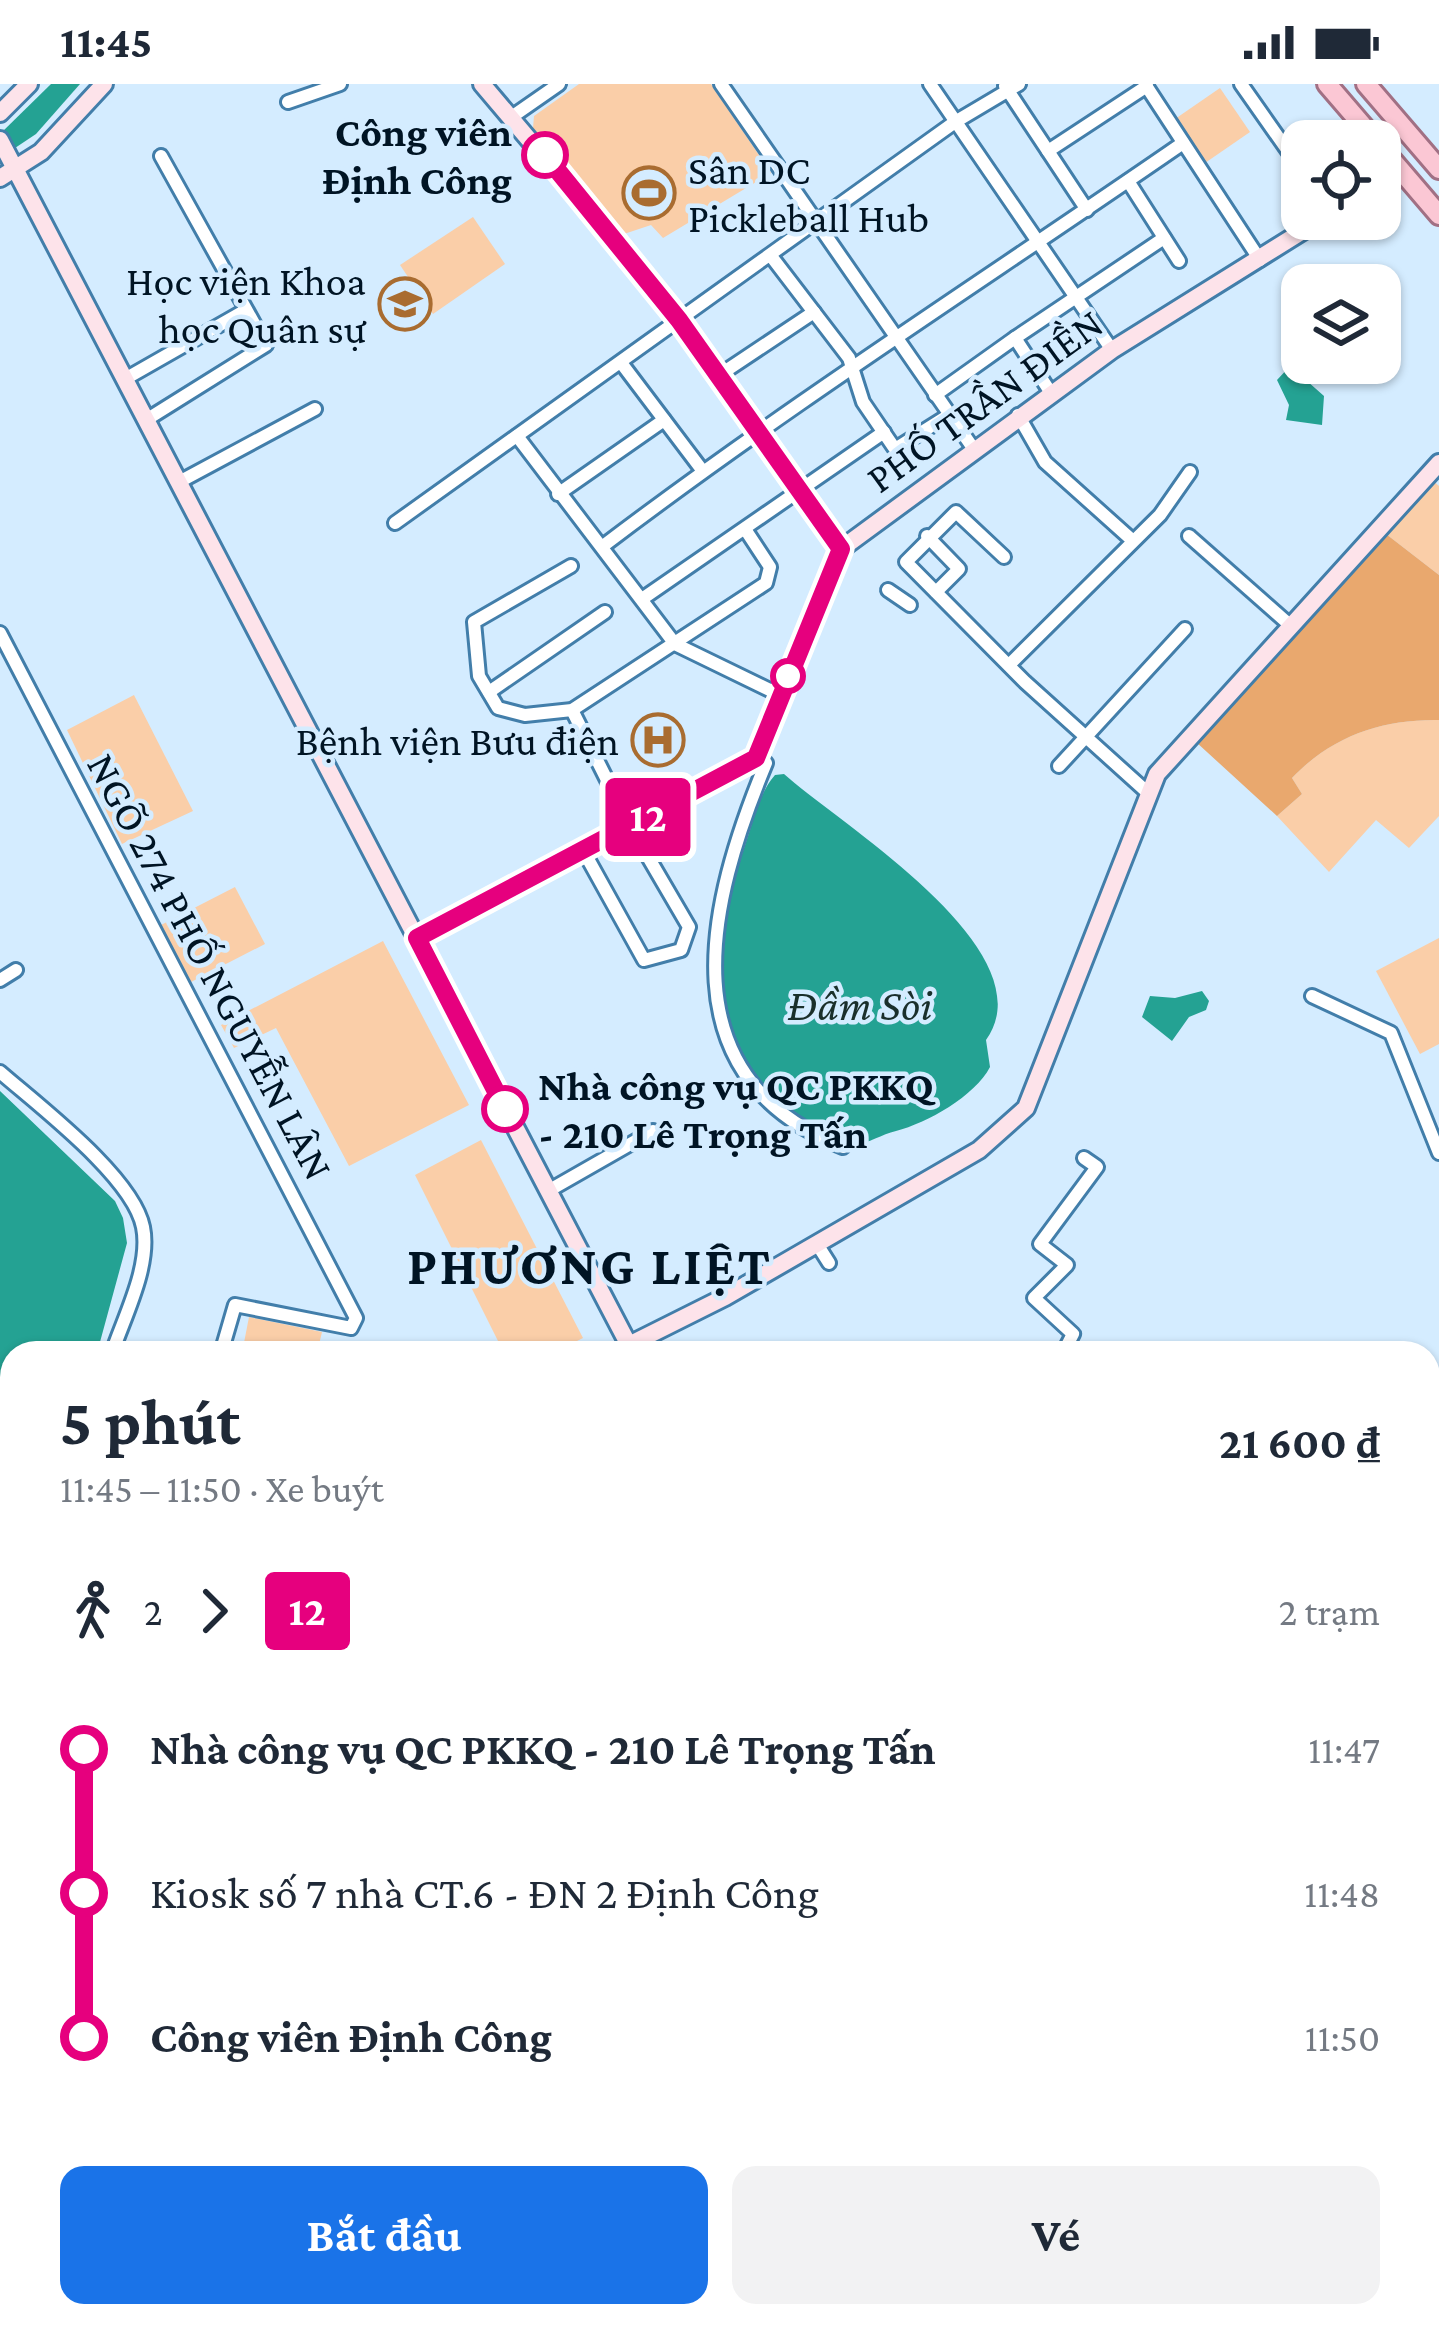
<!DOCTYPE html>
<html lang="vi">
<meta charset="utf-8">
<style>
:root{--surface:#fff;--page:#f2f2f3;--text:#1f2937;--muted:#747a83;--accent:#1a73e8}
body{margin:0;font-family:"Crimson Pro",serif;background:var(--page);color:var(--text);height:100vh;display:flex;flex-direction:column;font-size:45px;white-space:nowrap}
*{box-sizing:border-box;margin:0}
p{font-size:39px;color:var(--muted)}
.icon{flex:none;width:66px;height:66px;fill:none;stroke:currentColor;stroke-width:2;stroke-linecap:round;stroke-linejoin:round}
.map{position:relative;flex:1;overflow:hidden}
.sheet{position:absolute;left:0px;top:1257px;width:1440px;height:987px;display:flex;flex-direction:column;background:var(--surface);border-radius:36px 36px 0 0;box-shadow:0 3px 9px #0004}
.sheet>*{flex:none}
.badge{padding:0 24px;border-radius:9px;font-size:42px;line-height:78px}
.controls{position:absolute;left:1281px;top:36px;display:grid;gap:24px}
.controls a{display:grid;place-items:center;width:120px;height:120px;border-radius:24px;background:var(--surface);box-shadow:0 3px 9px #0004;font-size:60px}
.map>.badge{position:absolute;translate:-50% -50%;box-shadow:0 0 0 6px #fff}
.legs{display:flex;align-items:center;gap:18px;height:132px;padding:0 60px;font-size:39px}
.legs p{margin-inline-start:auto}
.headline{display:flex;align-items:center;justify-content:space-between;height:204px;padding:0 60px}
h1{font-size:66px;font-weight:700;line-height:90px}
.button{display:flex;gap:24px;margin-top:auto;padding:24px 60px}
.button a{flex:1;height:138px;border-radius:24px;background:var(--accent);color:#fff;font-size:48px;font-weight:700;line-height:138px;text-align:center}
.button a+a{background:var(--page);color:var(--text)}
ul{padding:0 60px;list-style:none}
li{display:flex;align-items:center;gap:42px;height:144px;font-size:45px}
li i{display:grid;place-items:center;width:18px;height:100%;margin:0 15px;background:currentColor}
li i::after{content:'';width:30px;height:30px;margin:-15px;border:9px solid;border-radius:50%;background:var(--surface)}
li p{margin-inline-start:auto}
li:first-child i{background:linear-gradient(#0000 50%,currentColor 0)}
li:last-child i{background:linear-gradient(currentColor 50%,#0000 0)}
.status{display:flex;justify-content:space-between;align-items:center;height:84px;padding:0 60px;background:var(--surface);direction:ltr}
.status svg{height:33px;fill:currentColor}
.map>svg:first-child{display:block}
.green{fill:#facea8}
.forest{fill:#e9a86e}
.water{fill:#24a293}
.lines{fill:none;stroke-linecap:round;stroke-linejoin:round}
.street-casing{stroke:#427eaa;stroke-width:18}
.secondary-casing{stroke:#427eaa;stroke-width:22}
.primary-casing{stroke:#a17084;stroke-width:24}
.highway-casing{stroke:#a17084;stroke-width:27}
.street{stroke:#fff;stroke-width:12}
.secondary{stroke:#fde3ea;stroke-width:16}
.primary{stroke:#fbc7d4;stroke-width:18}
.highway{stroke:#f8a1b8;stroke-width:21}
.line-1-casing{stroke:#fff;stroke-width:27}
.line-1{stroke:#e6007e;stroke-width:18}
.stop-1-dot{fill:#fff;stroke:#e6007e;stroke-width:6}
.labels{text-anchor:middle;stroke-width:9;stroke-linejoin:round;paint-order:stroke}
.stop-label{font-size:42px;font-weight:bold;fill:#001424;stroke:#d4ecff;text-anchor:end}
.poi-label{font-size:42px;fill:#001424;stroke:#d4ecff;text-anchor:end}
.street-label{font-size:42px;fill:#001424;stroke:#d4ecff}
.water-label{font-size:45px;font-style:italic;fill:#1a2f2b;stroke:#d4ecff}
.district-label{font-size:54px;font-weight:bold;letter-spacing:3px;fill:#001424;stroke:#d4ecff}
</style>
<div class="status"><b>11:45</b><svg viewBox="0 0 49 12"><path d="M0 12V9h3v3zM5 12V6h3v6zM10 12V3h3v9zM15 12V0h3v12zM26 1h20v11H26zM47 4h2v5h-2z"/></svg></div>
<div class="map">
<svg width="1439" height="2242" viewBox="0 0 1439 2242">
<rect width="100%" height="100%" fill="#d4ecff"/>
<g class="green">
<path d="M579,0H711L771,89L663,154L651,141L624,150L533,44L534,32Z"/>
<path d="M1220,4L1250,48L1205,79L1175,35Z"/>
<path d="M473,133L505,180L433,230L400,181Z"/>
<path d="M1431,395L1439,402V491L1386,450Z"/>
<path d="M134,611L193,727L122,760L67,646Z"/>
<path d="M1439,636V732L1409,764L1376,736L1329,788L1277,732L1302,710L1292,694C1332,652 1382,635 1439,636Z"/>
<path d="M235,803L265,860L191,898L161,841Z"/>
<path d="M1439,854V960L1420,970L1376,887Z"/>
<path d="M383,857L469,1021L349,1082L276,944L234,964L221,941Z"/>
<path d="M481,1056L583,1254L553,1269H504L415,1091Z"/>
<path d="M249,1233L322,1248L317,1269H242Z"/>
</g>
<path class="forest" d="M1386,450L1439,491V636C1382,635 1332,652 1292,694L1302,710L1277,732L1196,658Z"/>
<g class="water">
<path d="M51,0H80L36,50L0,74V50Z"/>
<path d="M1290,282L1324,312L1322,341L1286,336L1289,321L1277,296Z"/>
<path d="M784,690C841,741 1049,867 986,956L990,983C975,1012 927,1039 896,1047C881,1050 868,1061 852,1060C838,1059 823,1048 811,1041C703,981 711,861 746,758C754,736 759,709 775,691Z"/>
<path d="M1202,907L1209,917L1206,926L1189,933L1172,957L1142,933L1150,912L1175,914Z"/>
<path d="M0,1007L115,1117L123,1134L127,1159L97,1269H12V1319H0Z"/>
</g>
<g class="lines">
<g class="street-casing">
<g id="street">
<path d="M721,0L973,364"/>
<path d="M930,0L1112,266"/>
<path d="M1145,0L1260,176"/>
<path d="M1241,0L1302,87"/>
<path d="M1005,2L1087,126"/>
<path d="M288,18L340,0"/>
<path d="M513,32L559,0"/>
<path d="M1048,67L1147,2"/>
<path d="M1128,97L1179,177"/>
<path d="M771,172L849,274L863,318L895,365L949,331"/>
<path d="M622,280L702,386"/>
<path d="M718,292L814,228"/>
<path d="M125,295L246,226"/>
<path d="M1051,309L1015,254L1164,154"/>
<path d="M935,311L1015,254"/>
<path d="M1018,331L1045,378L1132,456"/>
<path d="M146,336L266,261L161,72"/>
<path d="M517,352L675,560L780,611"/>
<path d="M179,398L315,325"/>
<path d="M558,410L664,336"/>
<path d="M395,439L955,38L1019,0"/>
<path d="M927,452L959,485L936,508"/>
<path d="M1189,452L1291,542"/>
<path d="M603,462C790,320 989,193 1183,59"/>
<path d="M1004,473L956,428L906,478L1025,598L1147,708"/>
<path d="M571,482L474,538L479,592L498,624L525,631L572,626L766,499L770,483L745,445"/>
<path d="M888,506L910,521"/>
<path d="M642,515L884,348"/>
<path d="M0,549L356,1234L351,1244L235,1221L221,1269"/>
<path d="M1009,581L1160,431L1190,388"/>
<path d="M489,608L605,528"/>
<path d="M572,626L630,742L689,843L681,866L644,876L583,766"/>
<path d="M766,679C707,821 665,993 843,1063"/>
<path d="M1059,682L1185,545"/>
<path d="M0,896L16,886"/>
<path d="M1312,912L1391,949L1439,1069"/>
<path d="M0,988C39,1022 133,1093 143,1143C151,1182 124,1233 112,1269"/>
<path d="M548,1107L653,1047"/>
<path d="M817,1160L829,1179"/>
<path d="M1063,1269L1073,1250L1034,1214L1067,1181L1040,1160L1097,1083L1084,1074"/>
<path d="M0,1333L12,1331"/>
<path d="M1428,1432L1439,1436"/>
<path d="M0,1499L12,1483"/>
<path d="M1428,1548L1439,1552"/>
<path d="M1428,1620L1439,1624"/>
<path d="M1428,1698L1439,1702"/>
<path d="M1428,2039L1439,2062"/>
<path d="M0,2233L4,2242"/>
</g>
</g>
<g class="secondary-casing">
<g id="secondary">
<path d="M482,0L651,200L841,465"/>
<path d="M0,29L29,0"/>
<path d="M0,56L633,1269"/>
<path d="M0,94L41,68L104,0"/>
<path d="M417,854L756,675L841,465L1112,266L1322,135"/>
<path d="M629,1261L725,1213L979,1066L1026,1024L1157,690L1439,379"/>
<path d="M966,2242L969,2232"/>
<path d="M1092,2242L1096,2232"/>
</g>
</g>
<g class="primary-casing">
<g id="primary">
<path d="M1327,0L1376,57"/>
<path d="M1366,0L1439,85"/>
<path d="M1380,62L1439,131"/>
<path d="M0,2031L12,2034"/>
<path d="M529,2232L560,2242"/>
<path d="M671,2232L700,2242"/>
</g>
</g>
<g class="highway-casing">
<g id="highway">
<path d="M0,2050L12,2053"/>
<path d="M0,2068L12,2070"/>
<path d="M573,2232L602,2242"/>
<path d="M616,2232L646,2242"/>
</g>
</g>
<use href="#street" class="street"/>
<use href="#secondary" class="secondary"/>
<use href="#primary" class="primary"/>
<use href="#highway" class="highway"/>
</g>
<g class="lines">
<g class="line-1-casing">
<path id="line-1" d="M505,1025L417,854L756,674L841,465L679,236L545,71"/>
</g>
<use href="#line-1" class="line-1"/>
</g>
<defs>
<g id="stadium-ring" transform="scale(2.7)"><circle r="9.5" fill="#d4ecff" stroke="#a96c30" stroke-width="1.5"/><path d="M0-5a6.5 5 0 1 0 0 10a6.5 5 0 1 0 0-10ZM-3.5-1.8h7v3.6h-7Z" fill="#a96c30"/></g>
<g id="university-ring" transform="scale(2.7)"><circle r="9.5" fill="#d4ecff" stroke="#a96c30" stroke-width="1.5"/><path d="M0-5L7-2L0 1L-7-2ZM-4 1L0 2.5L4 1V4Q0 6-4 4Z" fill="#a96c30"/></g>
<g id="hospital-ring" transform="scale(2.7)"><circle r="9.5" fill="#d4ecff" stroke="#a96c30" stroke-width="1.5"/><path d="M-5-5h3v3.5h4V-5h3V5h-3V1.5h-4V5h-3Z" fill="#a96c30"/></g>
</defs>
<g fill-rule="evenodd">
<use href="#stadium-ring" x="649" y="109"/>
<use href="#university-ring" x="405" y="220"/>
<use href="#hospital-ring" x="658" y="656"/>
</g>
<g class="stop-1-dot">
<circle cx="545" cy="71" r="21"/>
<circle cx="788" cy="592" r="15"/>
<circle cx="505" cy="1025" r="21"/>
</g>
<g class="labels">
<g class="stop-label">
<text x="512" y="62">Công viên<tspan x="512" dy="48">Định Công</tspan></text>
<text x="538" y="1016" text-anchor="start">Nhà công vụ QC PKKQ<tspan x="538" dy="48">- 210 Lê Trọng Tấn</tspan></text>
</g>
<g class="poi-label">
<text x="688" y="100" text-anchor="start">Sân DC<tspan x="688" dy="48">Pickleball Hub</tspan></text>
<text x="366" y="211">Học viện Khoa<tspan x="366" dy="48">học Quân sự</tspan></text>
<text x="619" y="671">Bệnh viện Bưu điện</text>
</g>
<g class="street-label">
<text transform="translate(984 316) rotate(-36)" y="15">PHỐ TRẦN ĐIỀN</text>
<text transform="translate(211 882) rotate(62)" y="15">NGÕ 274 PHỐ NGUYỄN LÂN</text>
</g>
<g class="water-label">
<text x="860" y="936">Đầm Sòi</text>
</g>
<g class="district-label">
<text x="590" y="1200">PHƯƠNG LIỆT</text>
</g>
</g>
</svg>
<div class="controls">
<a><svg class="icon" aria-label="locate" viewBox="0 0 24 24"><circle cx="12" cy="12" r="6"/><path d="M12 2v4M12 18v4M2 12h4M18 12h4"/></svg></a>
<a><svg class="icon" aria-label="layers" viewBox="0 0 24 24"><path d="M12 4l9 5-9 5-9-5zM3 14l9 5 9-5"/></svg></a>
</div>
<b class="badge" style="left:648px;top:733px;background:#e6007e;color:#fff">12</b>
<section class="sheet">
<div class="headline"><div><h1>5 phút</h1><p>11:45 – 11:50 · Xe buýt</p></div><b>21 600 ₫</b></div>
<div class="legs"><svg class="icon" aria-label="walk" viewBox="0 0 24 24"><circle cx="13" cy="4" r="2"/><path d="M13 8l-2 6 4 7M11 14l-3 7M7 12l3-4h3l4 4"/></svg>2<svg class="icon" aria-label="forward" viewBox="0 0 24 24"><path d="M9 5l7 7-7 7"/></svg><b class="badge" style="background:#e6007e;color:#fff">12</b><p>2 trạm</p></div>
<ul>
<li><i style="color:#e6007e"></i><b>Nhà công vụ QC PKKQ - 210 Lê Trọng Tấn</b><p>11:47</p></li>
<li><i style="color:#e6007e"></i><span>Kiosk số 7 nhà CT.6 - ĐN 2 Định Công</span><p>11:48</p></li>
<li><i style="color:#e6007e"></i><b>Công viên Định Công</b><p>11:50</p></li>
</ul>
<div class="button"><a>Bắt đầu</a><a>Vé</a></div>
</section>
</div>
